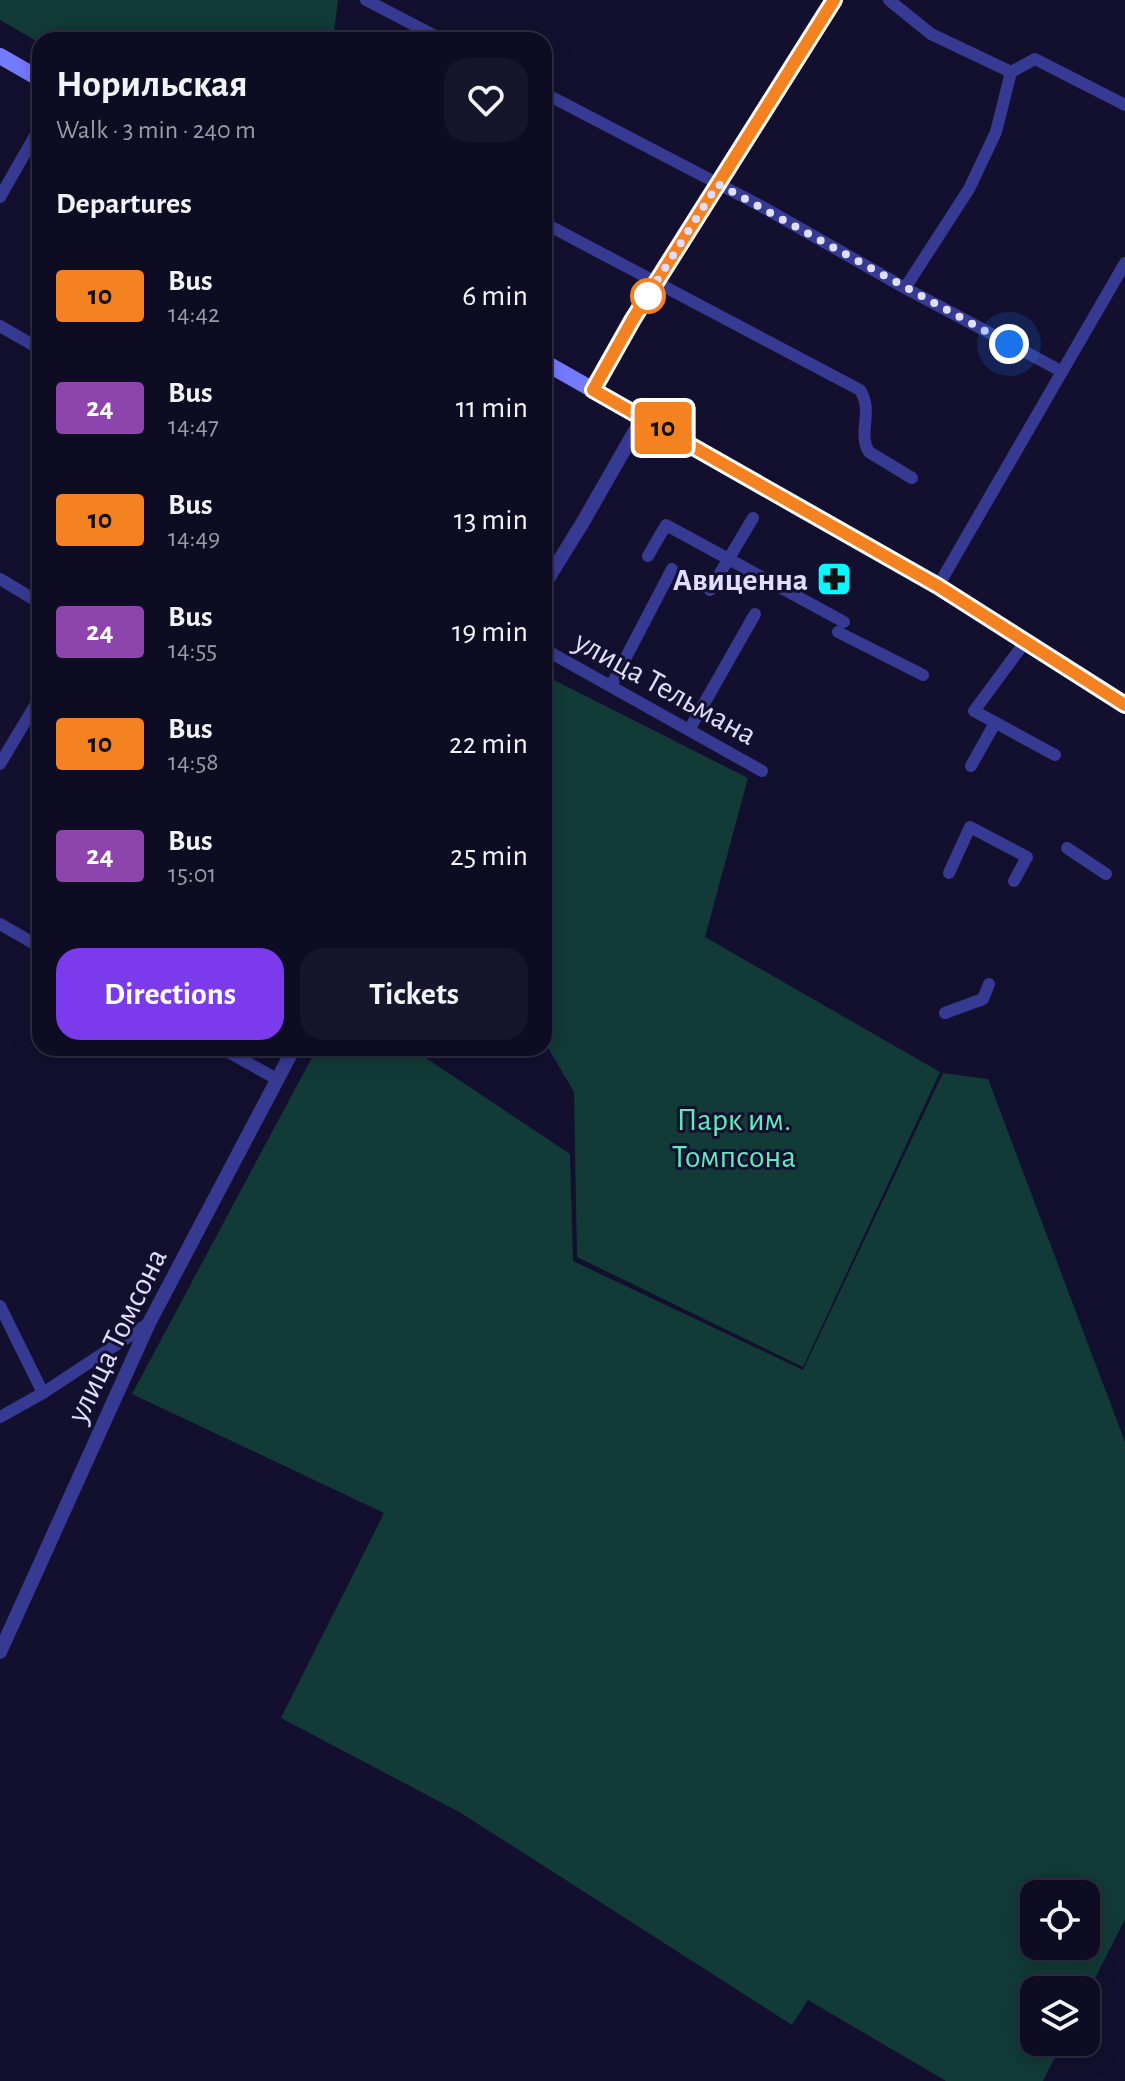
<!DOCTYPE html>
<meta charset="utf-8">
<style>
:root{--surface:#0e0c23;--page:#17152b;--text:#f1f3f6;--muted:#9b9ba6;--line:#2e2c41;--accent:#7c3aed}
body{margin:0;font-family:"Alegreya Sans",sans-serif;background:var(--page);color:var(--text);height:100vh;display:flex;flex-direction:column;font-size:30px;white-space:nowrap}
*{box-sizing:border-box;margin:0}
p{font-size:26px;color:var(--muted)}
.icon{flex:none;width:44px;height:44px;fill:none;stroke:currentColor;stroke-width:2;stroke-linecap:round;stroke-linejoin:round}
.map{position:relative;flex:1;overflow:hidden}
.side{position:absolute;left:32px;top:32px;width:520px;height:1024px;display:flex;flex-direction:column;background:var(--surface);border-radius:24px;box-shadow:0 4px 20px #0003,0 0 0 2px var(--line)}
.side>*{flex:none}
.badge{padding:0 16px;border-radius:6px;font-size:28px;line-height:52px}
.tools{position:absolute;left:1020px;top:1880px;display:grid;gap:16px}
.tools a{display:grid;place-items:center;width:80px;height:80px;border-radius:16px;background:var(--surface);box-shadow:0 4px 20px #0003,0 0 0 2px var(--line);font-size:40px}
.you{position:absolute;width:40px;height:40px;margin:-20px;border:6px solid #fff;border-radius:50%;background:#1a73e8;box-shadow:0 0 0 12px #1a73e833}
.map>.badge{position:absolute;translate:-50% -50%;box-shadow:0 0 0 4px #fff}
h2{padding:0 24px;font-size:30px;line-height:72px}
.round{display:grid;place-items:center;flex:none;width:84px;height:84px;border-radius:24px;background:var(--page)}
.headline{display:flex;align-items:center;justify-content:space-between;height:136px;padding:0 24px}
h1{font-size:38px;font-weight:700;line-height:60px}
.button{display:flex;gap:16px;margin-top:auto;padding:16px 24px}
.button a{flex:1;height:92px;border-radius:24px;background:var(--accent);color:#fff;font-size:32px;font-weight:700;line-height:92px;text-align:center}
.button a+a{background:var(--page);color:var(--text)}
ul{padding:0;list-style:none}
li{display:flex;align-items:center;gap:24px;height:112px;padding:0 24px}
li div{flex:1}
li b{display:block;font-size:30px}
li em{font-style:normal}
li .badge{min-width:88px;font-weight:700;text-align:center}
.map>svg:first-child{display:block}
.green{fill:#123a36;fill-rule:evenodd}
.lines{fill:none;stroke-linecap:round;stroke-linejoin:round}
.minor{stroke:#373a92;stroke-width:12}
.tertiary{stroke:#373a92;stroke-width:14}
.secondary{stroke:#757bff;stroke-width:16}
.line-casing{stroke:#fff;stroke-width:18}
.line{stroke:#f58220;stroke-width:12}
.walk{stroke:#e0deff;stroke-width:8;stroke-dasharray:0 14.4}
.stop-dot{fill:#fff;stroke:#f58220;stroke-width:4}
.labels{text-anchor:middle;stroke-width:6;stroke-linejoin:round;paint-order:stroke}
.poi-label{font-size:32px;font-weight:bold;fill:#e0deff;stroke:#13102f;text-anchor:end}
.street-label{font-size:32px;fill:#e0deff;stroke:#13102f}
.park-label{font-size:32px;fill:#5eebbe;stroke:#13102f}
</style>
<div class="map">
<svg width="1125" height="2081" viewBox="0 0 1125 2081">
<rect width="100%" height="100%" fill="#13102f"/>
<g class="green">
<path d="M0,0H338L333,40H40V43L0,20Z"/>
<path d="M544,675L748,778L705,937L940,1072L803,1367L577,1257L574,1092L544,1041Z"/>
<path d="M317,1048H411L570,1154L573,1261L803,1370L943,1073L988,1079L1125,1442V1919L1086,1996V1990H1034V2042H1063L1043,2081H946L808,2000L792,2025L461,1813L281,1718L384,1513L132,1394ZM1086,1894V1946H1034V1894Z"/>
</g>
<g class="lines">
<g class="minor">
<path d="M366,0L443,40"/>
<path d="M889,0L931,34L1011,72L996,132L969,189L905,288"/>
<path d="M1011,72L1035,59L1125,105"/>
<path d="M544,93L759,205L905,288L1061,371"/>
<path d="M0,197L40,127"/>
<path d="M544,223L860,390C874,412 857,433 869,452L912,478"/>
<path d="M0,326L40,349"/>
<path d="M593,390L633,319L834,0"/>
<path d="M648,556L666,525L844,622"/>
<path d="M0,579L40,603"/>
<path d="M938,586L1125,263"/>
<path d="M710,590L753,518"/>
<path d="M838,632L923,675"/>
<path d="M1025,642L974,711L1055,755"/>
<path d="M544,649L762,771"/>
<path d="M611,686L672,569"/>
<path d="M689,730L755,614"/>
<path d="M0,764L40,697"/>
<path d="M971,766L995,723"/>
<path d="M1067,848L1106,874"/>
<path d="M949,873L970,827L1027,857L1014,881"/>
<path d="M0,924L40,947"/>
<path d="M945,1013L983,999L989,984"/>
<path d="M221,1048L277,1079"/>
<path d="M0,1306L43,1393"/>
<path d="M0,1417L43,1393L149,1323"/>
</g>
<g class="tertiary">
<path d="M544,585L583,522L643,417"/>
<path d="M0,1652L149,1323L294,1048"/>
</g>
<g class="secondary">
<path d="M0,56L40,79"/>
<path d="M544,362L938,586L1125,705"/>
</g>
</g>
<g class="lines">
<g class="line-casing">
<path id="line" d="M834,0L633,319L593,390L938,586L1125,705"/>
</g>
<use href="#line" class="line"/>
<path class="walk" d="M648,296L645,300L718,184L1009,344"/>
</g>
<defs>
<g id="pharmacy-square" transform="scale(1.8)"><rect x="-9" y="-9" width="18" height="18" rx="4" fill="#0af7ff" stroke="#13102f"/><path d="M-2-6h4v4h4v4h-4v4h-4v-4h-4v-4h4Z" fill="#111"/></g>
</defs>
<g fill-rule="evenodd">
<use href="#pharmacy-square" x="834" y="579"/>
</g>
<circle class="stop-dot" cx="648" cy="296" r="16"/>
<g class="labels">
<g class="poi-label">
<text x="808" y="590">Авиценна</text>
</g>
<g class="street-label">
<text transform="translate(666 687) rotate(29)" y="11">улица Тельмана</text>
<text transform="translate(116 1335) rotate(-64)" y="11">улица Томсона</text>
</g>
<g class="park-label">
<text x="734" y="1130">Парк им.<tspan x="734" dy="37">Томпсона</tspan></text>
</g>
</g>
</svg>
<div class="tools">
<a><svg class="icon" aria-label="locate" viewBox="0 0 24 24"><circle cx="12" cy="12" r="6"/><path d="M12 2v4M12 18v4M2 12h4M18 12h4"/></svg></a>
<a><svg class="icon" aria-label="layers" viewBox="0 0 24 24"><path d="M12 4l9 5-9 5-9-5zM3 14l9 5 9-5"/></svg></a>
</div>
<div class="you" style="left:1009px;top:344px"></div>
<b class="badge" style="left:663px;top:428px;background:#f58220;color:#111">10</b>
<section class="side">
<div class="headline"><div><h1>Норильская</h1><p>Walk · 3 min · 240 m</p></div><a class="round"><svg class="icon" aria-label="heart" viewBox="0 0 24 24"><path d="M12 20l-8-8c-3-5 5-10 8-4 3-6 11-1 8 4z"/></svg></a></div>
<h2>Departures</h2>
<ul>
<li><span class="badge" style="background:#f58220;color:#111">10</span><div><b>Bus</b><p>14:42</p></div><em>6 min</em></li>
<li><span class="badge" style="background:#8e44ad;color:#fff">24</span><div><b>Bus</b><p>14:47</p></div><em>11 min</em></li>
<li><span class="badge" style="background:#f58220;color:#111">10</span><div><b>Bus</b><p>14:49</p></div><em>13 min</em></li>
<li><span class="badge" style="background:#8e44ad;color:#fff">24</span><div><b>Bus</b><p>14:55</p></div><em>19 min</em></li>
<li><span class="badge" style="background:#f58220;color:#111">10</span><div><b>Bus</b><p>14:58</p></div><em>22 min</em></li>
<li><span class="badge" style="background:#8e44ad;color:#fff">24</span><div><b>Bus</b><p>15:01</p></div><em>25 min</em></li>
</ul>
<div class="button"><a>Directions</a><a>Tickets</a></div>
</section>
</div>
